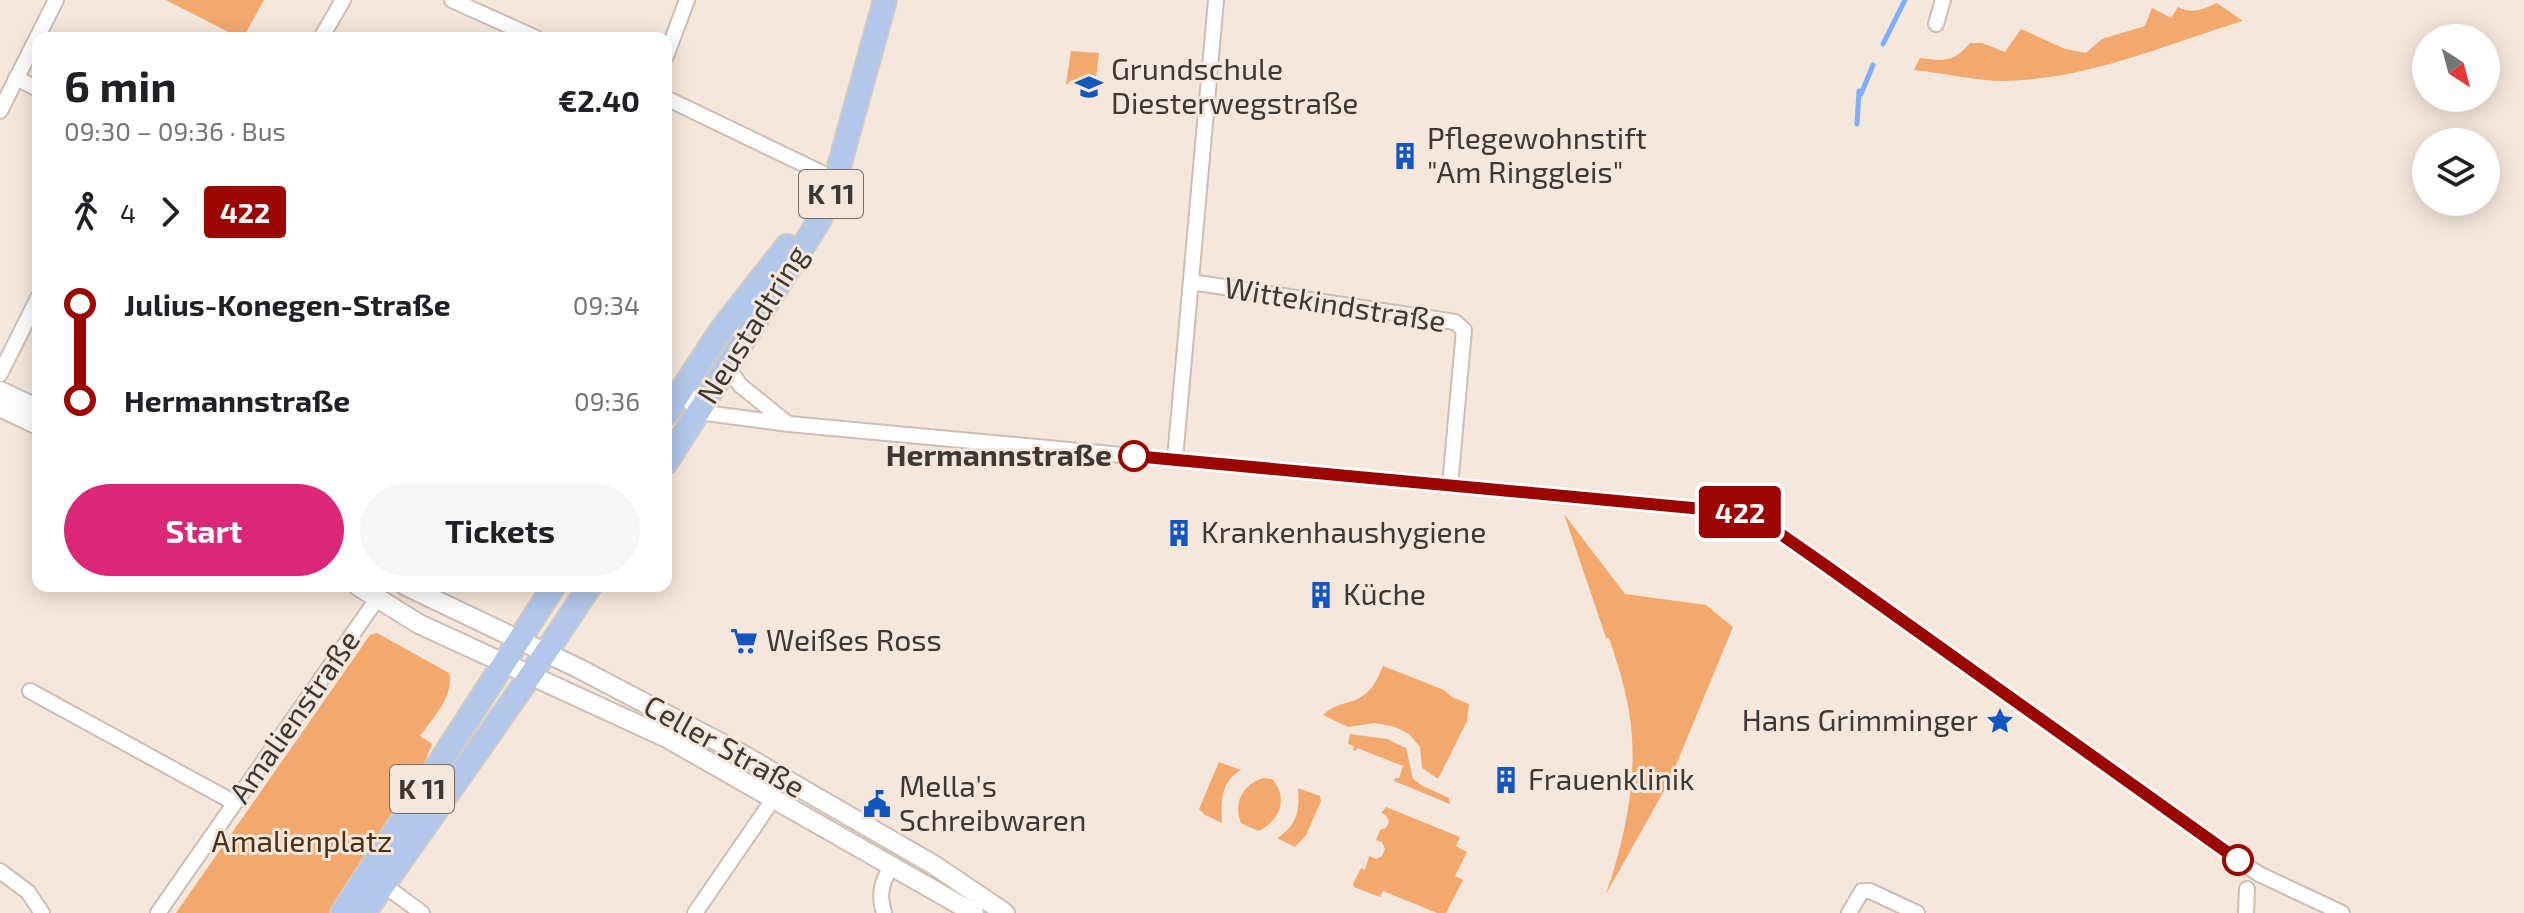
<!DOCTYPE html>
<meta charset="utf-8">
<style>
:root{--surface:#fff;--page:#f6f6f6;--text:#202124;--muted:#757577;--accent:#db2777}
body{margin:0;font-family:"Exo 2",sans-serif;background:var(--page);color:var(--text);height:100vh;display:flex;flex-direction:column;font-size:30px;white-space:nowrap}
*{box-sizing:border-box;margin:0}
p{font-size:26px;color:var(--muted)}
.icon{flex:none;width:44px;height:44px;fill:none;stroke:currentColor;stroke-width:2;stroke-linecap:round;stroke-linejoin:round}
.map{position:relative;flex:1;overflow:hidden}
.panel{position:absolute;left:32px;top:32px;width:640px;height:560px;display:flex;flex-direction:column;background:var(--surface);border-radius:16px;box-shadow:0 4px 20px #0003}
.panel>*{flex:none}
.badge{padding:0 16px;border-radius:6px;font-size:28px;line-height:52px}
.needle{width:52px;rotate:144deg}
.controls{position:absolute;left:2412px;top:24px;display:grid;gap:16px}
.controls a{display:grid;place-items:center;width:88px;height:88px;border-radius:50%;background:var(--surface);box-shadow:0 4px 20px #0003;font-size:40px}
.map>.badge{position:absolute;translate:-50% -50%;box-shadow:0 0 0 4px #fff}
.legs{display:flex;align-items:center;gap:12px;height:88px;padding:0 32px;font-size:26px}
.legs p{margin-inline-start:auto}
.head{display:flex;align-items:center;justify-content:space-between;height:136px;padding:0 32px}
h1{font-size:44px;font-weight:700;line-height:60px}
.primary-button{display:flex;gap:16px;margin-top:auto;padding:16px 32px}
.primary-button a{flex:1;height:92px;border-radius:48px;background:var(--accent);color:#fff;font-size:32px;font-weight:700;line-height:92px;text-align:center}
.primary-button a+a{background:var(--page);color:var(--text)}
ul{padding:0 32px;list-style:none}
li{display:flex;align-items:center;gap:28px;height:96px;font-size:30px}
li i{display:grid;place-items:center;width:12px;height:100%;margin:0 10px;background:currentColor}
li i::after{content:'';width:20px;height:20px;margin:-10px;border:6px solid;border-radius:50%;background:var(--surface)}
li p{margin-inline-start:auto}
li:first-child i{background:linear-gradient(#0000 50%,currentColor 0)}
li:last-child i{background:linear-gradient(currentColor 50%,#0000 0)}
.map>svg:first-child{display:block}
.green{fill:#f3a96e}
.lines{fill:none;stroke-linecap:round;stroke-linejoin:round}
.stream{stroke:#7eadfa;stroke-width:5}
.minor-casing{stroke:#cdbeb4;stroke-width:18}
.secondary-casing{stroke:#cdbeb4;stroke-width:22}
.primary-casing{stroke:#cdcbca;stroke-width:26}
.minor{stroke:#fff;stroke-width:14}
.secondary{stroke:#fff;stroke-width:18}
.primary{stroke:#b2c7e9;stroke-width:22}
.line-1-casing{stroke:#fff;stroke-width:18}
.line-1{stroke:#9b0600;stroke-width:12}
.stop-1-dot{fill:#fff;stroke:#9b0600;stroke-width:4}
.labels{text-anchor:middle;stroke-width:6;stroke-linejoin:round;paint-order:stroke}
.shield{fill:#f6e7dc;stroke:#756c66;stroke-width:2}
.shield-label{font-size:28px;font-weight:bold;fill:#3e3834}
.poi-label{font-size:30px;fill:#3e3834;stroke:#f6e7dc;text-anchor:start}
.street-label{font-size:30px;fill:#3e3834;stroke:#f6e7dc}
.stop-label{font-size:30px;font-weight:bold;fill:#3e3834;stroke:#f6e7dc;text-anchor:end}
.park-label{font-size:30px;fill:#4e2f14;stroke:#f6e7dc}
</style>
<div class="map">
<svg width="2524" height="913" viewBox="0 0 2524 913">
<rect width="100%" height="100%" fill="#f6e7dc"/>
<g class="green">
<path d="M166,0H264L243,38H240Z"/>
<path d="M2217,3L2243,21C2164,45 2089,79 2005,81C1976,81 1944,73 1914,70L1920,58C1944,61 1953,63 1970,43H1982L2005,52L2021,29L2065,49L2086,53L2102,39L2145,26L2152,8L2171,18L2178,7C2192,14 2202,10 2217,3Z"/>
<path d="M1071,51L1099,53L1095,87L1066,84Z"/>
<path d="M1564,514L1625,594L1706,605L1733,627L1669,782L1606,894C1628,829 1642,760 1625,692C1621,674 1615,656 1609,638H1606Z"/>
<path d="M377,633L449,673C455,695 432,719 420,736L432,744L418,779L330,913H176L370,635Z"/>
<path d="M1383,666L1444,690L1452,697L1469,704L1467,721L1438,779L1422,768L1420,747L1409,734L1395,727L1375,723L1348,727L1323,715C1333,705 1341,705 1353,701C1370,695 1377,681 1383,666Z"/>
<path d="M1350,734L1387,739L1406,748L1413,779L1423,786L1449,798L1450,804L1394,781L1395,778H1399L1403,766L1357,748L1356,751L1353,750L1354,746L1348,744Z"/>
<path d="M1219,762L1241,770C1220,781 1221,804 1222,823L1205,815L1199,809Z"/>
<path d="M1263,778L1272,779C1289,798 1280,821 1258,831L1241,823C1233,803 1242,785 1263,778Z"/>
<path d="M1298,788L1320,796L1321,801L1306,835L1295,847L1277,838C1297,826 1300,810 1298,788Z"/>
<path d="M1386,807L1460,837L1456,846L1467,852L1455,876L1463,880L1446,913H1437L1383,891L1380,897L1354,887L1353,884L1361,868L1365,870L1369,856L1376,859L1382,856L1385,849L1382,842L1376,840L1380,830L1386,828L1389,822L1386,815L1381,813Z"/>
</g>
<g class="lines">
<g class="stream">
<path d="M1883,44L1905,0"/>
<path d="M1861,94L1873,65"/>
<path d="M1857,124L1859,91"/>
</g>
<g class="minor-casing">
<g id="minor">
<path d="M452,0L536,38"/>
<path d="M1936,24L1943,0"/>
<path d="M321,38L343,0"/>
<path d="M666,56L687,0"/>
<path d="M16,78L38,89"/>
<path d="M666,98L824,174"/>
<path d="M0,111L56,0"/>
<path d="M1191,282L1455,322L1464,330L1450,486"/>
<path d="M727,366L740,385L788,424"/>
<path d="M0,374L38,298"/>
<path d="M690,381C685,395 688,402 698,412L789,424L1746,513L1759,519L1822,563L2238,860L2259,874L2342,913"/>
<path d="M1175,459L1216,0"/>
<path d="M30,691L235,803"/>
<path d="M0,871L28,892L42,913"/>
<path d="M384,885L422,913"/>
<path d="M158,913L377,599"/>
<path d="M695,913L774,798"/>
<path d="M884,913C878,895 882,882 891,866"/>
<path d="M1849,913L1862,891H1870L1917,913"/>
<path d="M2246,913L2247,889"/>
</g>
</g>
<g class="secondary-casing">
<g id="secondary">
<path d="M0,391L38,409"/>
<path d="M0,407L38,425"/>
<path d="M358,586L419,624L667,738L974,913"/>
<path d="M406,586L578,668L738,752L934,865L1005,913"/>
</g>
</g>
<g class="primary-casing">
<g id="primary">
<path d="M666,414L721,330L787,246"/>
<path d="M666,463L819,221L832,192L885,0"/>
<path d="M342,913L554,586"/>
<path d="M364,913L530,676L590,586"/>
</g>
</g>
<use href="#minor" class="minor"/>
<use href="#secondary" class="secondary"/>
<use href="#primary" class="primary"/>
</g>
<g class="lines">
<g class="line-1-casing">
<path id="line-1" d="M1134,456L1746,513L1759,519L1822,563L2238,860"/>
</g>
<use href="#line-1" class="line-1"/>
</g>
<defs>
<g id="school-bare" transform="scale(2.16)"><path d="M0-5L7-2L0 1L-7-2ZM-4 1L0 2.5L4 1V4Q0 6-4 4Z" fill="#1256c1" stroke="#f6e7dc" stroke-width="2.5" paint-order="stroke"/></g>
<g id="building-bare" transform="scale(2.16)"><path d="M-4-6H4V6H1V3H-1V6H-4ZM-2.5-4.3h1.7v1.8h-1.7ZM.8-4.3h1.7v1.8H.8ZM-2.5-1h1.7V.8h-1.7ZM.8-1h1.7V.8H.8Z" fill="#1256c1" stroke="#f6e7dc" stroke-width="2.5" paint-order="stroke"/></g>
<g id="supermarket-bare" transform="scale(2.16)"><path d="M-6-5.5h2.5l.6 2H6L4.5 2H-2.5L-4.4-4H-6ZM-1.5 3.2a1.3 1.3 0 1 0 .1 0ZM3 3.2a1.3 1.3 0 1 0 .1 0Z" fill="#1256c1" stroke="#f6e7dc" stroke-width="2.5" paint-order="stroke"/></g>
<g id="sight-bare" transform="scale(2.16)"><path d="M0-6L1.8-2.2L6-1.7L2.9 1.2L3.7 5.4L0 3.3L-3.7 5.4L-2.9 1.2L-6-1.7L-1.8-2.2Z" fill="#1256c1" stroke="#f6e7dc" stroke-width="2.5" paint-order="stroke"/></g>
<g id="civic-bare" transform="scale(2.16)"><path d="M-.6-6.5H3V-4.5H.6V-3L4-1V1h2V6H-6V1h2V-1L-.6-3ZM-1.2 2.5V6h2.4V2.5Z" fill="#1256c1" stroke="#f6e7dc" stroke-width="2.5" paint-order="stroke"/></g>
</defs>
<g fill-rule="evenodd">
<use href="#school-bare" x="1089" y="87"/>
<use href="#building-bare" x="1405" y="156"/>
<use href="#building-bare" x="1179" y="533"/>
<use href="#building-bare" x="1321" y="595"/>
<use href="#supermarket-bare" x="744" y="641"/>
<use href="#sight-bare" x="2000" y="721"/>
<use href="#building-bare" x="1506" y="780"/>
<use href="#civic-bare" x="877" y="804"/>
</g>
<g class="stop-1-dot">
<circle cx="1134" cy="456" r="14"/>
<circle cx="2238" cy="860" r="14"/>
</g>
<g class="labels">
<g class="shield">
<rect x="799" y="170" width="64" height="48" rx="6"/>
<rect x="390" y="765" width="64" height="48" rx="6"/>
</g>
<g class="shield-label">
<text x="831" y="204">K 11</text>
<text x="422" y="799">K 11</text>
</g>
<g class="poi-label">
<text x="1111" y="80">Grundschule<tspan x="1111" dy="34">Diesterwegstraße</tspan></text>
<text x="1427" y="149">Pflegewohnstift<tspan x="1427" dy="34">"Am Ringgleis"</tspan></text>
<text x="1201" y="543">Krankenhaushygiene</text>
<text x="1343" y="605">Küche</text>
<text x="766" y="651">Weißes Ross</text>
<text x="1978" y="731" text-anchor="end">Hans Grimminger</text>
<text x="1528" y="790">Frauenklinik</text>
<text x="899" y="797">Mella's<tspan x="899" dy="34">Schreibwaren</tspan></text>
</g>
<g class="street-label">
<text transform="translate(1335 305) rotate(9)" y="10">Wittekindstraße</text>
<text transform="translate(753 325) rotate(-58)" y="10">Neustadtring</text>
<text transform="translate(295 717) rotate(-55)" y="10">Amalienstraße</text>
<text transform="translate(724 747) rotate(29)" y="10">Celler Straße</text>
</g>
<g class="stop-label">
<text x="1112" y="466">Hermannstraße</text>
</g>
<g class="park-label">
<text x="302" y="852">Amalienplatz</text>
</g>
</g>
</svg>
<div class="controls">
<a><svg class="needle" viewBox="-14 -14 28 28"><path d="M0-13l5 13h-10z" fill="#e53935"/><path d="M0 13l5-13h-10z" fill="#757577"/></svg></a>
<a><svg class="icon" aria-label="layers" viewBox="0 0 24 24"><path d="M12 4l9 5-9 5-9-5zM3 14l9 5 9-5"/></svg></a>
</div>
<b class="badge" style="left:1740px;top:512px;background:#9b0600;color:#fff">422</b>
<section class="panel">
<div class="head"><div><h1>6 min</h1><p>09:30 – 09:36 · Bus</p></div><b>€2.40</b></div>
<div class="legs"><svg class="icon" aria-label="walk" viewBox="0 0 24 24"><circle cx="13" cy="4" r="2"/><path d="M13 8l-2 6 4 7M11 14l-3 7M7 12l3-4h3l4 4"/></svg>4<svg class="icon" aria-label="forward" viewBox="0 0 24 24"><path d="M9 5l7 7-7 7"/></svg><b class="badge" style="background:#9b0600;color:#fff">422</b></div>
<ul>
<li><i style="color:#9b0600"></i><b>Julius-Konegen-Straße</b><p>09:34</p></li>
<li><i style="color:#9b0600"></i><b>Hermannstraße</b><p>09:36</p></li>
</ul>
<div class="primary-button"><a>Start</a><a>Tickets</a></div>
</section>
</div>
